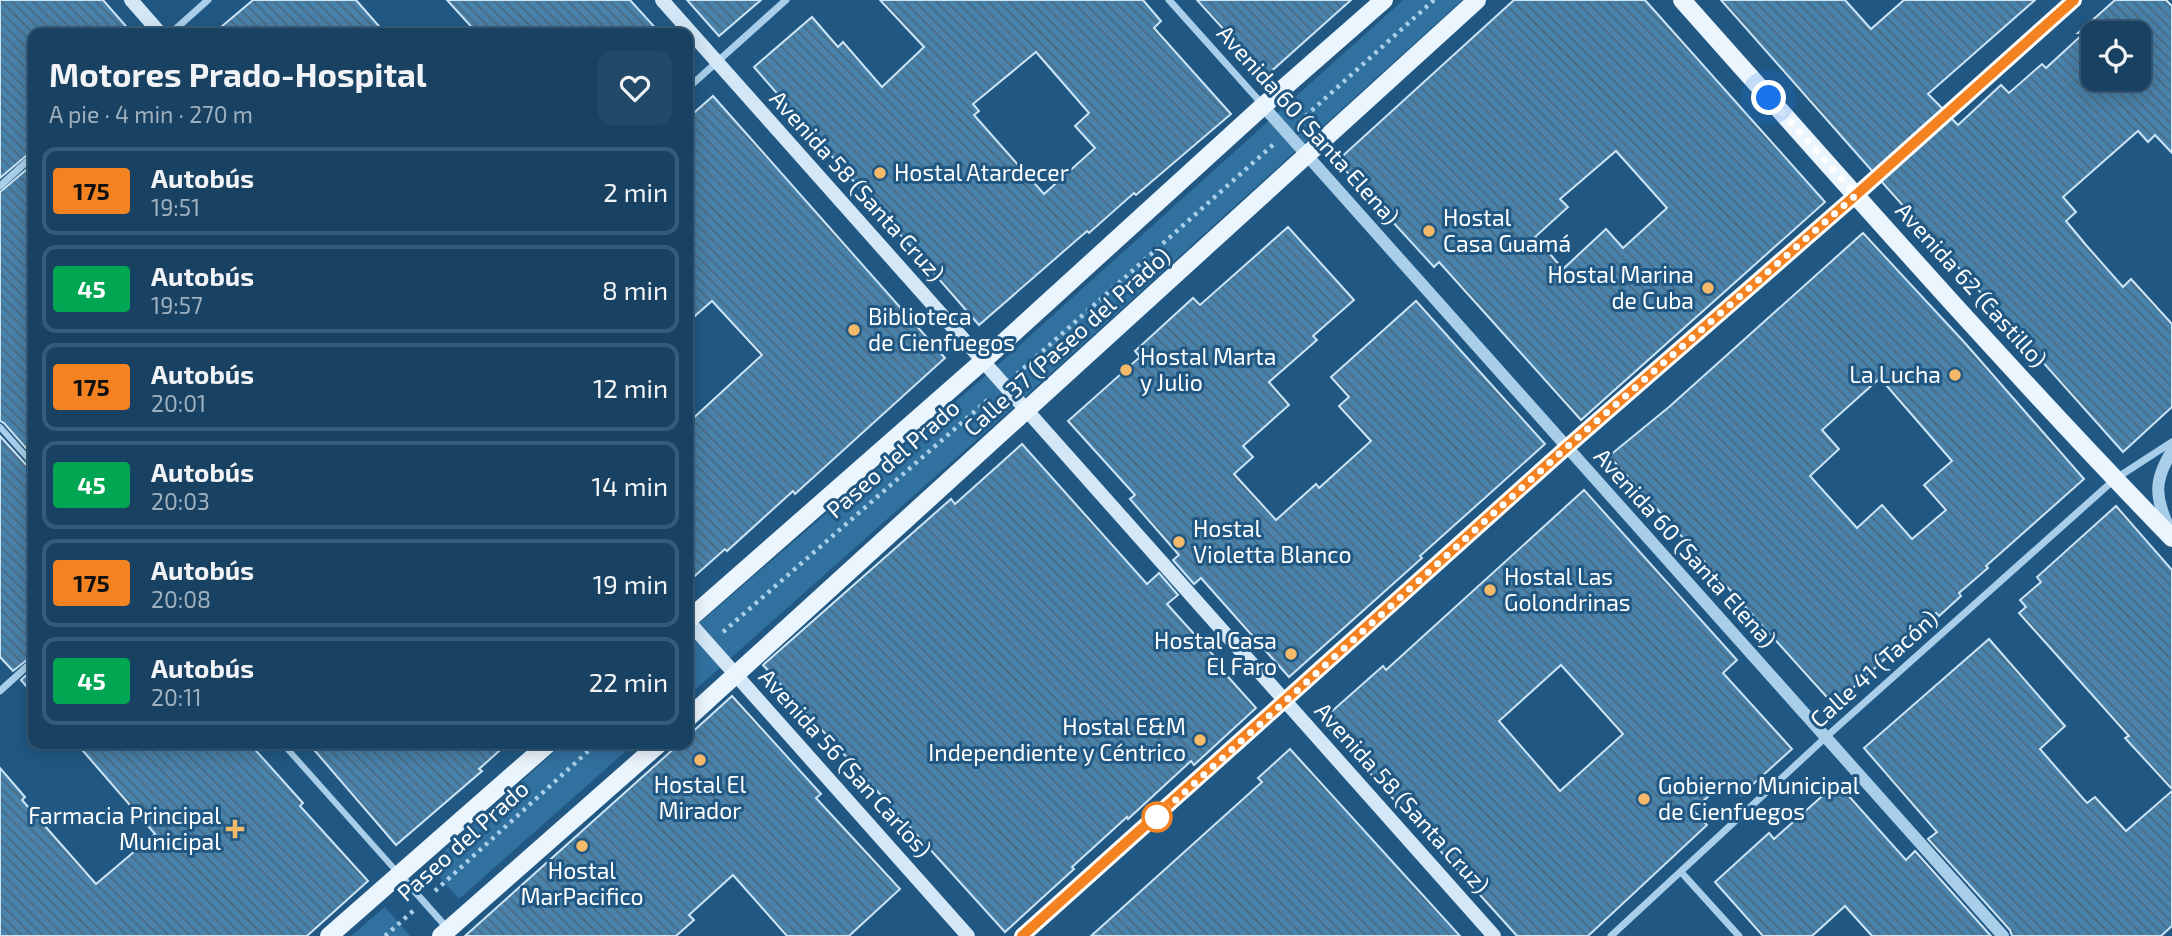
<!DOCTYPE html>
<html lang="es">
<meta charset="utf-8">
<style>
:root{--surface:#194262;--page:#224968;--text:#f1f3f6;--muted:#9fb0be;--line:#375b77}
body{margin:0;font-family:"Exo 2",sans-serif;background:var(--page);color:var(--text);height:100vh;display:flex;flex-direction:column;font-size:26px;white-space:nowrap}
*{box-sizing:border-box;margin:0}
p{font-size:23px;color:var(--muted)}
.icon{flex:none;width:38px;height:38px;fill:none;stroke:currentColor;stroke-width:2;stroke-linecap:round;stroke-linejoin:round}
.map{position:relative;flex:1;overflow:hidden}
.details{position:absolute;left:28px;top:28px;width:665px;height:721px;display:flex;flex-direction:column;background:var(--surface);border-radius:14px;box-shadow:0 4px 18px #0003,0 0 0 2px var(--line)}
.details>*{flex:none}
.badge{padding:0 14px;border-radius:5px;font-size:24px;line-height:46px}
.controls{position:absolute;left:2081px;top:21px;display:grid;gap:14px}
.controls a{display:grid;place-items:center;width:70px;height:70px;border-radius:14px;background:var(--surface);box-shadow:0 4px 18px #0003,0 0 0 2px var(--line);font-size:35px}
.you{position:absolute;width:35px;height:35px;margin:-18px;border:5px solid #fff;border-radius:50%;background:#1a73e8;box-shadow:0 0 0 10px #1a73e833}
.map>.badge{position:absolute;translate:-50% -50%;box-shadow:0 0 0 4px #fff}
.round{display:grid;place-items:center;flex:none;width:74px;height:74px;border-radius:14px;background:var(--page)}
.summary{display:flex;align-items:center;justify-content:space-between;height:119px;padding:0 21px}
h1{font-size:33px;font-weight:700;line-height:52px}
ul{padding:0;list-style:none}
li{display:flex;align-items:center;gap:21px;height:88px;margin:0 14px 10px;padding:0 7px;border:4px solid var(--line);border-radius:14px}
li div{flex:1}
li b{display:block;font-size:26px}
li em{font-style:normal}
li .badge{min-width:77px;font-weight:700;text-align:center}
.map>svg:first-child{display:block}
.green{fill:#31719f}
.building{fill:url(#building-back-hatch);stroke:#cce5f7;stroke-width:2;fill-rule:evenodd}
.lines{fill:none;stroke-linecap:round;stroke-linejoin:round}
.path{stroke:#a8cee9;stroke-width:4.5;stroke-dasharray:3.5 5;stroke-linecap:butt}
.pedestrian{stroke:#a8cee9;stroke-width:6}
.minor{stroke:#a8cee9;stroke-width:7}
.tertiary{stroke:#a8cee9;stroke-width:12}
.secondary{stroke:#d3e7f7;stroke-width:14}
.primary{stroke:#ebf5fe;stroke-width:18}
.line-casing{stroke:#fff;stroke-width:16}
.line{stroke:#f58220;stroke-width:10}
.walk{stroke:#fff;stroke-width:7;stroke-dasharray:0 12.6}
.poi-dot{fill:#f5ba69;stroke:#215883;stroke-width:2.5}
.stop-dot{fill:#fff;stroke:#f58220;stroke-width:3.5}
.labels{text-anchor:middle;stroke-width:6;stroke-linejoin:round;paint-order:stroke}
.street-label{font-size:23px;fill:#fff;stroke:#215883}
.poi-label{font-size:23px;fill:#fff;stroke:#215883;text-anchor:start}
</style>
<div class="map">
<svg width="2172" height="936" viewBox="0 0 2172 936">
<defs>
<pattern id="building-back-hatch" width="6" height="6" patternUnits="userSpaceOnUse" patternTransform="scale(1.75)"><rect width="6" height="6" fill="#4982ab"/><path d="M-1 5l2 2M0 0l6 6M5-1l2 2" fill="none" stroke="#4a6a80"/></pattern>
</defs>
<rect width="100%" height="100%" fill="#215883"/>
<g class="green">
<path d="M1403,0H1462L1019,402L688,696V633L991,371Z"/>
<path d="M563,744H634L459,899L429,865Z"/>
<path d="M385,907L410,936H351Z"/>
</g>
<g class="building">
<path d="M0,0H103L132,33H33V150L0,178Z"/>
<path d="M253,0H356L385,33H214Z"/>
<path d="M447,0H630L660,33H477Z"/>
<path d="M687,0H761L719,36Z"/>
<path d="M880,0H1143L1161,21L1154,28L1231,114L1136,195L1134,193L1089,233L1087,231L979,325L754,67L812,17L838,47L843,42L882,87L924,47ZM1036,52L1089,113L1075,126L1095,148L1044,194L974,115L979,111L973,104Z"/>
<path d="M1197,0H1351L1266,76Z"/>
<path d="M1514,0H1645L1825,202L1581,420L1439,262L1434,267L1337,161ZM1616,151L1667,208L1623,248L1606,229L1563,269L1535,237L1568,207L1560,199Z"/>
<path d="M1721,0H1845L1871,29L1904,0H2035L1928,94L1943,109L1873,172Z"/>
<path d="M2115,0H2166L2172,6V153L2155,135L2148,142L2138,131L2063,197L2076,212L2066,221L2086,245L2123,287L2131,279L2172,324V407L2123,452L1881,181L1951,118L1958,125L2001,85L2009,93L2042,64L2046,68L2084,33H2078ZM2093,33H2138V79H2093Z"/>
<path d="M713,96L945,358L795,494L793,491L727,551L725,549L688,582V423L762,355L712,301L688,322V118Z"/>
<path d="M33,164V456L4,423L0,421V192Z"/>
<path d="M1288,227L1354,300L1313,336L1317,340L1269,382L1289,405L1243,446L1253,457L1234,474L1276,520L1316,484L1319,488L1371,441L1339,406L1349,397L1331,377L1416,301L1545,444L1420,556L1422,558L1289,677L1201,578L1194,584L1173,560L1179,555L1130,499L1135,495L1068,421L1140,357L1135,351L1193,298L1200,305Z"/>
<path d="M1863,233L1965,343L2084,479L1986,566L1988,568L1959,593L1961,596L1939,616L1936,613L1834,705L1609,456L1669,407ZM1880,378L1952,461L1924,485L1946,510L1912,539L1882,505L1857,528L1810,476L1839,449L1822,430Z"/>
<path d="M0,436L29,468L33,470V655L13,671L0,657Z"/>
<path d="M1022,444L1147,584L1159,573L1178,595L1167,604L1215,657L1212,659L1256,708L1194,765L1191,761L1128,819L1127,817L1072,867L1074,869L1005,932L763,665L951,499L955,504Z"/>
<path d="M1584,490L1737,660L1723,673L1792,749L1741,795L1727,780L1693,810L1707,825L1588,936H1517L1322,720L1383,666L1386,670ZM1561,665L1623,734L1560,791L1499,721Z"/>
<path d="M2116,506L2172,570V789L2125,738L2129,736L2019,613L2026,607L2020,600L2041,582L2037,577Z"/>
<path d="M1989,639L2065,726L2040,749L2087,803L2095,797L2126,831L2172,791V926L2161,936H2012L2010,930L1928,839L1937,832L1864,748Z"/>
<path d="M33,669V694L21,680Z"/>
<path d="M732,696L821,794L816,798L900,889L849,936H787L733,875L689,915L694,920L676,936H465L679,744H688V736Z"/>
<path d="M77,744H250L303,803L300,806L368,881L307,936H0V768L25,797L22,800L96,884L155,834Z"/>
<path d="M309,744H507L479,769L482,771L396,845Z"/>
<path d="M1290,749L1460,936H1091L1262,782L1258,778Z"/>
<path d="M1837,783L1906,860L1915,851L1991,936H1872L1845,906L1812,936H1763L1715,882L1769,833L1774,839Z"/>
</g>
<g class="lines">
<g class="path">
<path d="M1299,122L1434,0"/>
<path d="M1017,374L1274,144"/>
<path d="M723,632L990,398"/>
<path d="M435,891L596,744"/>
<path d="M385,936L413,911"/>
</g>
<g class="pedestrian">
<path d="M0,427L33,464"/>
<path d="M283,744L398,873"/>
</g>
<g class="minor">
<path d="M1169,0L1263,105"/>
<path d="M171,33L208,0"/>
<path d="M688,88L786,0"/>
<path d="M0,186L33,156"/>
<path d="M0,691L33,661"/>
<path d="M1681,872L1739,936"/>
<path d="M400,875L448,929"/>
<path d="M1022,936L1567,447L1856,195L2074,0"/>
<path d="M1611,936L1826,737L2115,479L2172,442"/>
</g>
<g class="tertiary">
<path d="M1263,106L2003,936"/>
<path d="M2170,532C2157,498 2151,485 2172,451"/>
</g>
<g class="secondary">
<path d="M131,0L160,33"/>
<path d="M662,0L1494,936"/>
<path d="M688,621L968,936"/>
</g>
<g class="primary">
<path d="M1682,0C1843,181 2003,364 2172,538"/>
<path d="M688,620L983,361L1263,106L1384,0"/>
<path d="M688,718L1477,0"/>
<path d="M329,936L548,744"/>
<path d="M441,936L659,744"/>
</g>
</g>
<g class="lines">
<g class="line-casing">
<path id="line" d="M1022,936L1567,447L1856,195L2074,0"/>
</g>
<use href="#line" class="line"/>
<path class="walk" d="M1157,817L1567,447L1856,195L1769,98"/>
</g>
<g class="poi-dot">
<circle cx="880" cy="173" r="7"/>
<circle cx="1429" cy="231" r="7"/>
<circle cx="1708" cy="288" r="7"/>
<circle cx="854" cy="330" r="7"/>
<circle cx="1126" cy="370" r="7"/>
<circle cx="1955" cy="375" r="7"/>
<circle cx="1179" cy="542" r="7"/>
<circle cx="1490" cy="590" r="7"/>
<circle cx="1291" cy="654" r="7"/>
<circle cx="1200" cy="740" r="7"/>
<circle cx="700" cy="760" r="7"/>
<circle cx="1644" cy="799" r="7"/>
<path d="M231.5 818.5h7v7h7v7h-7v7h-7v-7h-7v-7h7z"/>
<circle cx="582" cy="846" r="7"/>
</g>
<circle class="stop-dot" cx="1157" cy="817" r="14"/>
<g class="labels">
<g class="street-label">
<text transform="translate(1308 125) rotate(48)" y="8">Avenida 60 (Santa Elena)</text>
<text transform="translate(857 186) rotate(48)" y="8">Avenida 58 (Santa Cruz)</text>
<text transform="translate(1971 285) rotate(48)" y="8">Avenida 62 (Castillo)</text>
<text transform="translate(1067 342) rotate(-42)" y="8">Calle 37 (Paseo del Prado)</text>
<text transform="translate(893 459) rotate(-41)" y="8">Paseo del Prado</text>
<text transform="translate(1685 548) rotate(48)" y="8">Avenida 60 (Santa Elena)</text>
<text transform="translate(1874 669) rotate(-42)" y="8">Calle 41 (Tacón)</text>
<text transform="translate(845 763) rotate(48)" y="8">Avenida 56 (San Carlos)</text>
<text transform="translate(1402 798) rotate(48)" y="8">Avenida 58 (Santa Cruz)</text>
<text transform="translate(463 841) rotate(-42)" y="8">Paseo del Prado</text>
</g>
<g class="poi-label">
<text x="894" y="181">Hostal Atardecer</text>
<text x="1443" y="226">Hostal<tspan x="1443" dy="26">Casa Guamá</tspan></text>
<text x="1694" y="283" text-anchor="end">Hostal Marina<tspan x="1694" dy="26">de Cuba</tspan></text>
<text x="868" y="325">Biblioteca<tspan x="868" dy="26">de Cienfuegos</tspan></text>
<text x="1140" y="365">Hostal Marta<tspan x="1140" dy="26">y Julio</tspan></text>
<text x="1941" y="383" text-anchor="end">La Lucha</text>
<text x="1193" y="537">Hostal<tspan x="1193" dy="26">Violetta Blanco</tspan></text>
<text x="1504" y="585">Hostal Las<tspan x="1504" dy="26">Golondrinas</tspan></text>
<text x="1277" y="649" text-anchor="end">Hostal Casa<tspan x="1277" dy="26">El Faro</tspan></text>
<text x="1186" y="735" text-anchor="end">Hostal E&amp;M<tspan x="1186" dy="26">Independiente y Céntrico</tspan></text>
<text x="700" y="793" text-anchor="middle">Hostal El<tspan x="700" dy="26">Mirador</tspan></text>
<text x="1658" y="794">Gobierno Municipal<tspan x="1658" dy="26">de Cienfuegos</tspan></text>
<text x="221" y="824" text-anchor="end">Farmacia Principal<tspan x="221" dy="26">Municipal</tspan></text>
<text x="582" y="879" text-anchor="middle">Hostal<tspan x="582" dy="26">MarPacifico</tspan></text>
</g>
</g>
</svg>
<div class="controls">
<a><svg class="icon" aria-label="locate" viewBox="0 0 24 24"><circle cx="12" cy="12" r="6"/><path d="M12 2v4M12 18v4M2 12h4M18 12h4"/></svg></a>
</div>
<div class="you" style="left:1769px;top:98px"></div>
<section class="details">
<div class="summary"><div><h1>Motores Prado-Hospital</h1><p>A pie · 4 min · 270 m</p></div><a class="round"><svg class="icon" aria-label="heart" viewBox="0 0 24 24"><path d="M12 20l-8-8c-3-5 5-10 8-4 3-6 11-1 8 4z"/></svg></a></div>
<ul>
<li><span class="badge" style="background:#f58220;color:#111">175</span><div><b>Autobús</b><p>19:51</p></div><em>2 min</em></li>
<li><span class="badge" style="background:#00a651;color:#fff">45</span><div><b>Autobús</b><p>19:57</p></div><em>8 min</em></li>
<li><span class="badge" style="background:#f58220;color:#111">175</span><div><b>Autobús</b><p>20:01</p></div><em>12 min</em></li>
<li><span class="badge" style="background:#00a651;color:#fff">45</span><div><b>Autobús</b><p>20:03</p></div><em>14 min</em></li>
<li><span class="badge" style="background:#f58220;color:#111">175</span><div><b>Autobús</b><p>20:08</p></div><em>19 min</em></li>
<li><span class="badge" style="background:#00a651;color:#fff">45</span><div><b>Autobús</b><p>20:11</p></div><em>22 min</em></li>
</ul>
</section>
</div>
